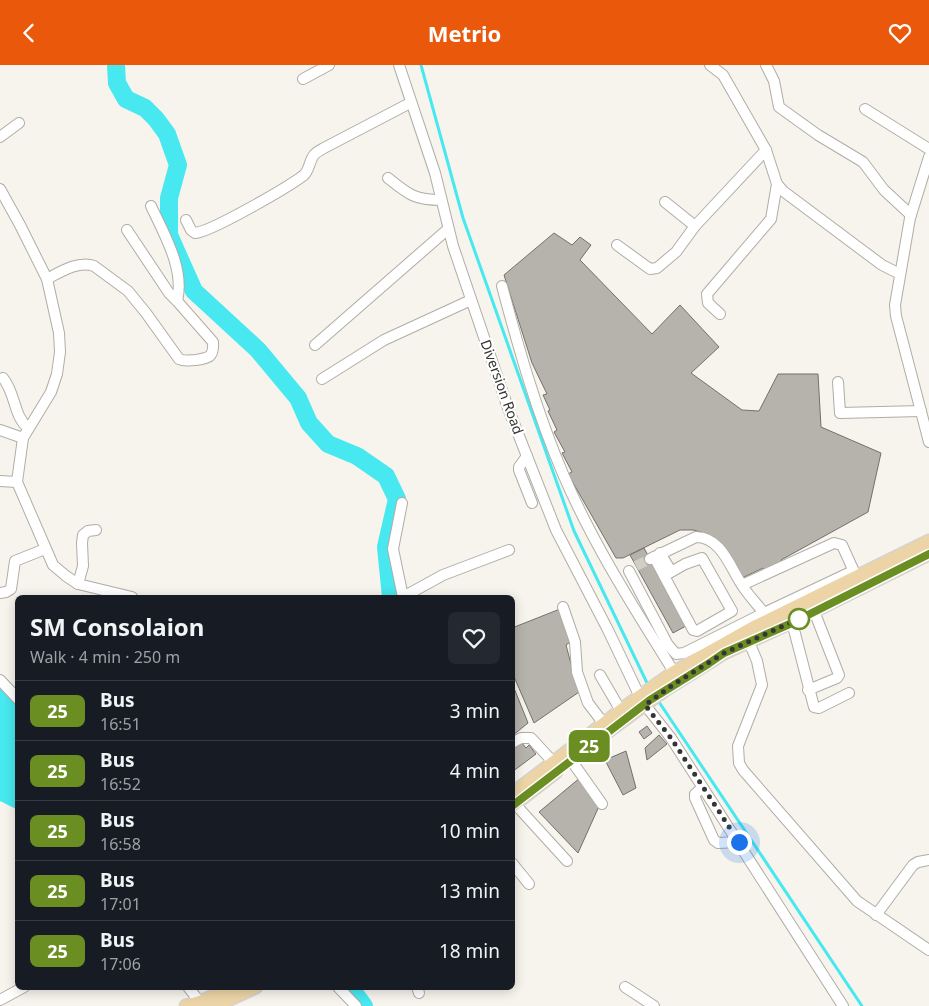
<!DOCTYPE html>
<meta charset="utf-8">
<style>
:root{--surface:#171b24;--page:#242831;--text:#f1f3f6;--muted:#9ea1a6;--line:#363941;--accent:#ea580c}
body{margin:0;font-family:"Noto Sans",sans-serif;background:var(--page);color:var(--text);height:100vh;display:flex;flex-direction:column;font-size:19px;white-space:nowrap}
*{box-sizing:border-box;margin:0}
p{font-size:16px;color:var(--muted)}
.icon{flex:none;width:28px;height:28px;fill:none;stroke:currentColor;stroke-width:2;stroke-linecap:round;stroke-linejoin:round}
.map{position:relative;flex:1;overflow:hidden}
.panel{position:absolute;left:15px;top:530px;width:500px;height:395px;display:flex;flex-direction:column;background:var(--surface);border-radius:8px;box-shadow:0 2px 12px #0003}
.panel>*{flex:none}
.badge{padding:0 10px;border-radius:8px;font-size:18px;line-height:32px}
.you{position:absolute;width:25px;height:25px;margin:-12px;border:4px solid #fff;border-radius:50%;background:#1a73e8;box-shadow:0 0 0 8px #1a73e833}
.map>.badge{position:absolute;translate:-50% -50%;box-shadow:0 0 0 2px #fff}
.round{display:grid;place-items:center;flex:none;width:52px;height:52px;border-radius:8px;background:var(--page)}
.overview{display:flex;align-items:center;justify-content:space-between;height:85px;padding:0 15px}
h1{font-size:24px;font-weight:700;line-height:38px}
ul{padding:0;list-style:none}
li{display:flex;align-items:center;gap:15px;height:60px;padding:0 15px;border-top:1px solid var(--line)}
li div{flex:1}
li b{display:block;font-size:19px}
li em{font-style:normal}
li .badge{min-width:55px;font-weight:700;text-align:center}
header{display:flex;justify-content:space-between;align-items:center;height:65px;padding:0 15px;background:var(--accent);color:#fff;font-size:22px;font-weight:700}
.map>svg:first-child{display:block}
.water{fill:#47e8ef}
.lines{fill:none;stroke-linecap:round;stroke-linejoin:round}
.stream{stroke:#47e8ef;stroke-width:3}
.river{stroke:#47e8ef;stroke-width:18}
.building{fill:#b6b3ac;stroke:#73716a}
.minor-tunnel{stroke:#d1cec8;stroke-width:10;stroke-dasharray:10 5;stroke-linecap:butt}
.minor-casing{stroke:#b0ada6;stroke-width:12}
.major-casing{stroke:#d3d3d2;stroke-width:15}
.minor{stroke:#fff;stroke-width:10}
.major{stroke:#ecd4a6;stroke-width:12}
.line-casing{stroke:#fff;stroke-width:11}
.line{stroke:#6b8e23;stroke-width:8}
.walk{stroke:#373533;stroke-width:5;stroke-dasharray:0 9}
.stop-dot{fill:#fff;stroke:#6b8e23;stroke-width:2.5}
.labels{text-anchor:middle;stroke-width:4.5;stroke-linejoin:round;paint-order:stroke}
.street-label{font-size:14px;fill:#373533;stroke:#fff}
</style>
<header><svg class="icon" aria-label="back" viewBox="0 0 24 24"><path d="M15 5l-7 7 7 7"/></svg>Metrio<svg class="icon" aria-label="heart" viewBox="0 0 24 24"><path d="M12 20l-8-8c-3-5 5-10 8-4 3-6 11-1 8 4z"/></svg></header>
<div class="map">
<svg width="929" height="941" viewBox="0 0 929 941">
<rect width="100%" height="100%" fill="#f7f4ed"/>
<path class="water" d="M0,617L17,636L16,744L0,736Z"/>
<g class="lines">
<g class="stream">
<path d="M421,0L463,153L574,466L648,620"/>
<path d="M657,634L862,941"/>
</g>
<g class="river">
<path d="M116,0L117,18L126,34L145,43L156,54L167,69L178,100L169,133V170L194,226L258,285L298,333L309,358L328,379L357,391L386,411L397,434L386,482L391,532"/>
<path d="M350,922L364,941"/>
</g>
</g>
<g class="building">
<path d="M554,168L572,180L580,172L591,180L580,195L652,269L680,240L719,282L691,308L742,345L759,346L778,309H818L821,362L881,388L868,447L781,495L783,499L766,509L763,503L740,514L715,475L708,469L693,465H680L623,493H616L568,409L572,407L562,388L565,387L554,367L557,365L548,346L550,345L543,330L547,329L532,298L504,210Z"/>
<path d="M644,483L686,561L673,568L630,490Z"/>
<path d="M560,544L573,575L566,580L571,599L582,625L534,658L512,607V563Z"/>
<path d="M512,618L528,658L512,671Z"/>
<path d="M647,661L652,668L644,674L639,667Z"/>
<path d="M659,670L667,679L647,695L645,683Z"/>
<path d="M521,677L526,683L529,680L536,689L512,707V684Z"/>
<path d="M626,686L636,723L623,730L605,695Z"/>
<path d="M581,712L600,739L578,788L539,747Z"/>
</g>
<g class="lines">
<path class="minor-tunnel" d="M636,501L650,494"/>
<g class="minor-casing">
<g id="minor">
<path d="M399,0L435,108L453,181L508,343L556,465L608,565L640,632"/>
<path d="M766,0L774,16L779,42L818,70L863,97L884,125L911,150"/>
<path d="M303,14L329,0"/>
<path d="M865,44L929,84"/>
<path d="M0,72L19,58"/>
<path d="M766,85L777,119L783,126L882,200L900,209"/>
<path d="M929,92L910,153L895,240L896,251L929,377"/>
<path d="M388,113C408,129 414,135 441,135"/>
<path d="M0,124L20,160L47,214L59,268L60,287L57,309L51,327L23,373L17,417L53,500L66,511L78,519L132,532"/>
<path d="M665,137L695,161"/>
<path d="M151,141C164,169 185,204 177,236"/>
<path d="M186,155L191,165L195,168C211,167 290,121 304,110C310,104 309,96 314,90C316,87 321,85 324,83L410,38"/>
<path d="M617,180L650,204L657,203L676,187L695,161L766,85L723,10L710,0"/>
<path d="M47,214C60,207 79,195 94,201L128,226L146,248L179,294C185,297 190,295 196,295C209,293 214,292 213,277L177,236L169,228L127,165"/>
<path d="M502,221C519,285 537,348 563,409C593,479 634,543 674,607"/>
<path d="M720,249L708,238L707,229L771,154L777,119"/>
<path d="M315,280L448,164"/>
<path d="M3,313C16,329 13,350 28,363"/>
<path d="M322,314L384,275L471,235"/>
<path d="M838,317L840,348L921,346"/>
<path d="M0,365L23,373"/>
<path d="M527,391L519,402V405L532,438"/>
<path d="M0,416L17,417"/>
<path d="M402,438L393,484L403,532"/>
<path d="M660,488L671,506"/>
<path d="M654,492L693,565L697,566L732,546L702,493L685,499L664,511"/>
<path d="M650,494L696,472C721,472 730,502 742,520C748,530 757,539 764,548"/>
<path d="M629,506L668,580L676,589L684,588L764,548L853,506"/>
<path d="M78,519L83,501L82,478L83,470L88,466L96,465"/>
<path d="M742,520L834,478L842,480L856,511"/>
<path d="M0,528L6,527L11,524L15,496L45,484"/>
<path d="M403,532L443,510L509,485"/>
<path d="M563,542L575,577L577,607L588,638L604,659"/>
<path d="M792,557L814,642L819,643L849,628"/>
<path d="M749,577L757,596L762,620L738,681L739,698L743,705L857,836L929,885"/>
<path d="M600,610L621,646"/>
<path d="M0,615L18,634"/>
<path d="M808,625L837,613L839,610L814,546"/>
<path d="M645,640L671,673L843,941"/>
<path d="M512,678L521,673H531L554,698"/>
<path d="M571,695L602,739"/>
<path d="M702,723L695,729V733L714,775L718,778L739,777"/>
<path d="M515,739L567,796"/>
<path d="M512,798L529,819"/>
<path d="M876,850L913,800L918,797L929,795"/>
<path d="M188,922L200,937"/>
<path d="M338,922L356,941"/>
<path d="M417,922L419,928"/>
<path d="M625,922L654,941"/>
<path d="M0,935L24,922"/>
</g>
</g>
<g class="major-casing">
<g id="major">
<path d="M595,676L665,625L724,588L792,557L929,489"/>
<path d="M512,729L632,637L674,607L754,562L929,476"/>
<path d="M512,741L556,707"/>
<path d="M186,941L200,937L235,922"/>
<path d="M215,941L256,922"/>
</g>
</g>
<use href="#minor" class="minor"/>
<use href="#major" class="major"/>
</g>
<g class="lines">
<g class="line-casing">
<path id="line" d="M512,741L650,635L708,599L724,588L792,558L929,489"/>
</g>
<use href="#line" class="line"/>
<path class="walk" d="M739,777L671,673L645,640L674,619L724,588L803,552L799,554"/>
</g>
<circle class="stop-dot" cx="799" cy="554" r="10"/>
<g class="labels">
<g class="street-label">
<text transform="translate(502 322) rotate(70)" y="5">Diversion Road</text>
</g>
</g>
</svg>
<div class="you" style="left:739px;top:777px"></div>
<b class="badge" style="left:589px;top:681px;background:#6b8e23;color:#fff">25</b>
<section class="panel">
<div class="overview"><div><h1>SM Consolaion</h1><p>Walk · 4 min · 250 m</p></div><a class="round"><svg class="icon" aria-label="heart" viewBox="0 0 24 24"><path d="M12 20l-8-8c-3-5 5-10 8-4 3-6 11-1 8 4z"/></svg></a></div>
<ul>
<li><span class="badge" style="background:#6b8e23;color:#fff">25</span><div><b>Bus</b><p>16:51</p></div><em>3 min</em></li>
<li><span class="badge" style="background:#6b8e23;color:#fff">25</span><div><b>Bus</b><p>16:52</p></div><em>4 min</em></li>
<li><span class="badge" style="background:#6b8e23;color:#fff">25</span><div><b>Bus</b><p>16:58</p></div><em>10 min</em></li>
<li><span class="badge" style="background:#6b8e23;color:#fff">25</span><div><b>Bus</b><p>17:01</p></div><em>13 min</em></li>
<li><span class="badge" style="background:#6b8e23;color:#fff">25</span><div><b>Bus</b><p>17:06</p></div><em>18 min</em></li>
</ul>
</section>
</div>
